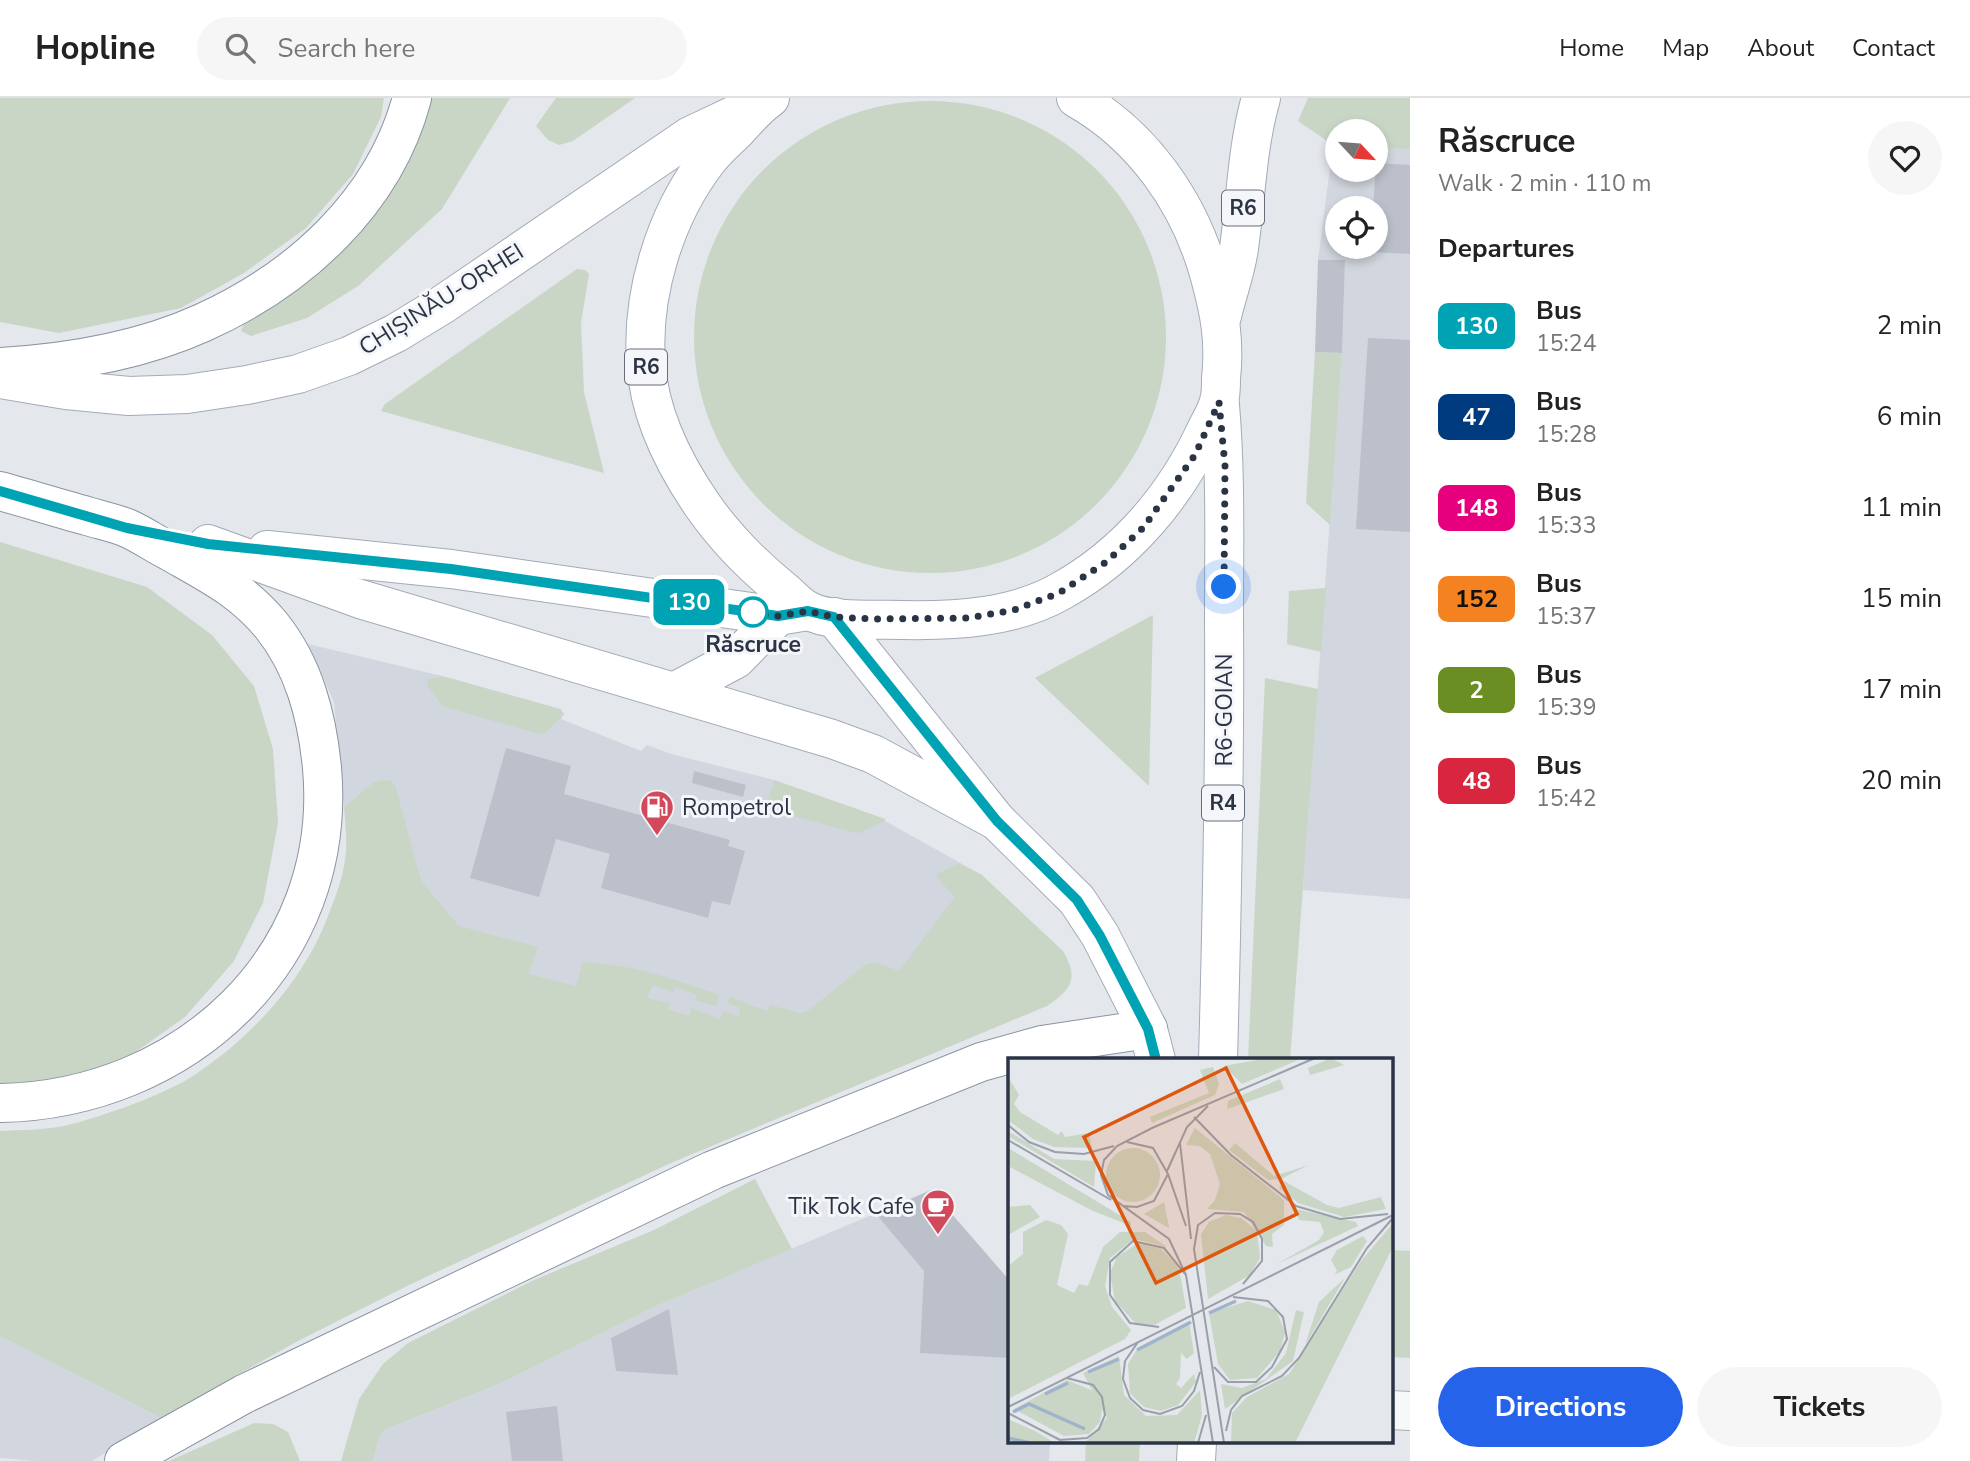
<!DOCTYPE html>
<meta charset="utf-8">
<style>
:root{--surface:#fff;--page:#f6f6f6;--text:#222;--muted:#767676;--line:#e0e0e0;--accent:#2563eb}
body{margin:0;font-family:"Nunito Sans",sans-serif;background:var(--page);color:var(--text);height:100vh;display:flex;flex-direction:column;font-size:26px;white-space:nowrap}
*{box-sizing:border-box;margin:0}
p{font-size:23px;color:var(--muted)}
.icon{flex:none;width:38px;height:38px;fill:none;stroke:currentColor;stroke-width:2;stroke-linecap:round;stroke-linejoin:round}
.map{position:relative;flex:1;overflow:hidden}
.sheet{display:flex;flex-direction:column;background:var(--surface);width:560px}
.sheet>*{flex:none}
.badge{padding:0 14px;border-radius:10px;font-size:24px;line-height:46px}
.needle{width:46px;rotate:116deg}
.buttons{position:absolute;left:1325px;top:21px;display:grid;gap:14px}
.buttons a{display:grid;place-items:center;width:63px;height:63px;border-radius:50%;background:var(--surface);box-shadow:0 4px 10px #0003;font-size:35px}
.you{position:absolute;width:35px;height:35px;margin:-18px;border:5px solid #fff;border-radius:50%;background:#1a73e8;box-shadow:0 0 0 10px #1a73e833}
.map>.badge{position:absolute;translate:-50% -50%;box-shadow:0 0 0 4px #fff}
h2{padding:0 28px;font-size:26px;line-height:63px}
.round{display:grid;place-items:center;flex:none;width:74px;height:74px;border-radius:37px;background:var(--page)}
.head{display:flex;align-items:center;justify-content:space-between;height:119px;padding:0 28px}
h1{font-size:33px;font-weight:700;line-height:52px}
.primary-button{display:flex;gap:14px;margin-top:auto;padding:14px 28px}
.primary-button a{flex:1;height:80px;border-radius:42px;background:var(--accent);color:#fff;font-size:28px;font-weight:700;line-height:80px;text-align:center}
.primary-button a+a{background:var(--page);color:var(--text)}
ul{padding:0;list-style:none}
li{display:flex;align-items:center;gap:21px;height:91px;padding:0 28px}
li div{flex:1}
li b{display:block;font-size:26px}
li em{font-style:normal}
li .badge{min-width:77px;font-weight:700;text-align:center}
header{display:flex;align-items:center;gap:42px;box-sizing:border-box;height:98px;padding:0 35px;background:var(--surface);border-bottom:2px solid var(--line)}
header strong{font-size:33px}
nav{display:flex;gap:38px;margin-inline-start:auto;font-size:24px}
.search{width:490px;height:63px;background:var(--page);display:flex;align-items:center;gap:18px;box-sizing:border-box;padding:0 24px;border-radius:38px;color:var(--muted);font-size:26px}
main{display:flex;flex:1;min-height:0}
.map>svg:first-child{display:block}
.built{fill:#d2d6de;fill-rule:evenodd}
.green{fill:#c9d6c5}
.building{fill:#bbc0ca}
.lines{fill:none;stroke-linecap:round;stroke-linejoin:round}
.tertiary-casing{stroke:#a9aeb7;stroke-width:40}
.primary-casing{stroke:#a3abb8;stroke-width:40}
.trunk-casing{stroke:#8b94a3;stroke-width:40}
.tertiary{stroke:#f7f8fa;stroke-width:38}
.primary{stroke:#fff;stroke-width:38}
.trunk{stroke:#fff;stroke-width:38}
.line-casing{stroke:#fff;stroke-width:16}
.line{stroke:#00a3b4;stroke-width:10}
.walk{stroke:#2b3445;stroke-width:7;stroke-dasharray:0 12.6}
.stop-dot{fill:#fff;stroke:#00a3b4;stroke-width:3.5}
.labels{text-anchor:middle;stroke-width:6;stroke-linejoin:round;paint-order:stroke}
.shield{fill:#f4f6f9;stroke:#676e7b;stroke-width:2}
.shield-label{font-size:21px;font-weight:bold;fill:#2b3445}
.street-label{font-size:23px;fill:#2b3445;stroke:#f4f6f9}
.stop-label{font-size:23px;font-weight:bold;fill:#2b3445;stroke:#f4f6f9}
.poi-label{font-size:23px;fill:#2b3445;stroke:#f4f6f9;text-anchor:start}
.inset-river{fill:none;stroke:#9fb4cc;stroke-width:3.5}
.inset-road{fill:none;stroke:#9a9fa9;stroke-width:2}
.view{fill:#df570f;fill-opacity:0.15;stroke:#df570f;stroke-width:3.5}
.inset-edge{fill:none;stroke:#2b3445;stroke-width:3.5}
</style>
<header>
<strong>Hopline</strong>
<div class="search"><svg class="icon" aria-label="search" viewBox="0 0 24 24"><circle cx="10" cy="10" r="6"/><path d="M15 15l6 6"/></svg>Search here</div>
<nav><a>Home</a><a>Map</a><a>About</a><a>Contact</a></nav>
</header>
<main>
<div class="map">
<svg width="1410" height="1363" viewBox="0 0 1410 1363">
<rect width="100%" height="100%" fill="#e4e7ec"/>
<g class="built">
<path d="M1410,0V801L1303,792L1342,255L1345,163L1318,162L1333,47H1337V72H1376V49L1402,50ZM1337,110H1376V149H1337Z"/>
<path d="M308,546L442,578L560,611L564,616L561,621L641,653L647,647L671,656L774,682L885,721V723L982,777L911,877L774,980L478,882L398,791L373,686L344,709L334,604Z"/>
<path d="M931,1092L1009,1182V1344H1050L1049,1363H373L379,1340L386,1331L499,1286L656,1208Z"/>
<path d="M0,1238L161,1320L92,1363H36L0,1360Z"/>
</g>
<g class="green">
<path d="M0,0H384L381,19L353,76L306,130L244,175L181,210L59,235L0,224Z"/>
<path d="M428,0H510L442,111L358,188L307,220L251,238L241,233L244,225Z"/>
<path d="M556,0H635L573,43L559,47L548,42L536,28Z"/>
<path d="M1308,0H1410V51L1376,49V33H1337V47H1333L1298,23Z"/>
<circle cx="930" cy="239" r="236"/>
<path d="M577,171L585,172L589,176L581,225L584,294L604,375L381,313L385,306Z"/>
<path d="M1315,254L1342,255L1330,427L1306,405Z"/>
<path d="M0,444L147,489L212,537L254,588L273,651L278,725L263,805L234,863L185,919L130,958L79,979L0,987Z"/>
<path d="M1326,490L1321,554L1287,546L1289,493Z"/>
<path d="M1153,517L1149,688L1035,580Z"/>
<path d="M442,578L560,611L564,616L544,636H540L448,610L441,606L427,588L428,582Z"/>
<path d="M1265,580L1318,591L1290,962H1248Z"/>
<path d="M383,682L391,683L395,687L421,783L459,828L538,849L529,876L576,888L583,864C634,867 671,880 719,897L716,908L695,902L697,897L675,889L673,894L653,887L647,900L670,905L668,911L689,918L691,910L720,921L724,913L739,918L740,910L728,905L730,899L767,913L770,907L800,915L809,912L866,866L875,864L899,873L955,799L938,781L937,776L959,766L982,777L1063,853C1079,881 1072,891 1047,908L671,1065L409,1187L296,1244L211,1292L175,1319L161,1320L0,1238V1033C21,1032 43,1032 64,1028C98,1020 158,999 188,981C248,943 303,885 328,818C336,798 345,774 346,752C347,738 345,723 344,709L373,685Z"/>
<path d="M774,682L885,721V723L859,735L853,734L766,711Z"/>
<path d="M755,1081L792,1151L656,1208L499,1286L386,1331L379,1340L373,1363H341L359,1301L383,1266L408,1245L534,1182L654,1132Z"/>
<path d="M1391,1152L1410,1153V1260L1391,1259Z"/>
<path d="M254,1325L273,1326L288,1334L300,1363H169Z"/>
<path d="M1086,1344H1140L1139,1363H1085Z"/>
</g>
<g class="building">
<path d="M1376,65L1410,67V156L1371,154V149H1376V110H1373Z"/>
<path d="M1318,162H1345L1342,255L1315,254Z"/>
<path d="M1368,240L1410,242V434L1356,431Z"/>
<path d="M506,650L571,668L564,696L730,742L728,748L745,753L730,807L712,803L708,820L601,790L610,756L556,741L539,799L470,780Z"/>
<path d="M694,673L746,687L743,699L692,685Z"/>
<path d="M931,1092L1009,1182V1260L920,1255L924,1173L876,1116Z"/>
<path d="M669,1211L678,1277L616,1273L611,1240Z"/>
<path d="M557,1308L563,1363H512L506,1314Z"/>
</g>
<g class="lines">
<g class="tertiary-casing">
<path id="tertiary" d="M1391,1312L1410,1313"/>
</g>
<g class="primary-casing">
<g id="primary">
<path d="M770,0C758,8 748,20 738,31C728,41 716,51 707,63C665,118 641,196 646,265C649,317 674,366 703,408C726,441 753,468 784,493C791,499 799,508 807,512C830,525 876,521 902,522C955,523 1014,520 1061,493C1126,457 1176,398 1207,330C1211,322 1217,313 1219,303C1221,297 1221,288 1221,281C1225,243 1220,216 1210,179C1190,105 1143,38 1076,0"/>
<path d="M1222,218C1227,196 1236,173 1239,150C1246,100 1247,49 1261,0"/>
<path d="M0,281L66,292L129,298L187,296L247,287L298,276L349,258L396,235L442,207L690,38L743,13"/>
<path d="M208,446L360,501L832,641L873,656L997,723"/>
<path d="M267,452L451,471L778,518L808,513"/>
<path d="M834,519L997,723L1077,802L1100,837L1148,931L1156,962"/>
<path d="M674,594L736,561L778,518"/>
<path d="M1218,962C1222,815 1225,667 1224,520C1224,448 1226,378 1220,307"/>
<path d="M1196,1363L1197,1344"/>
</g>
</g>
<g class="trunk-casing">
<g id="trunk">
<path d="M0,269C67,265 140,253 202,225C298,182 384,105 412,0"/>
<path d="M0,393C29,401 58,410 87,418C100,422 115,425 127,430C141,436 155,446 169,453C209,476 241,491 271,527C304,568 317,618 322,670C339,860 184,1002 0,1005"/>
<path d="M124,1363L244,1296L713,1072L981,964L1042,947L1148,931"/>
</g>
</g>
<use href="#tertiary" class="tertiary"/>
<use href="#primary" class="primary"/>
<use href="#trunk" class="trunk"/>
</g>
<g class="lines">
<g class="line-casing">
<path id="line" d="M0,393L127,430L208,446L451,471L778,518L808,513L834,519L997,723L1077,802L1100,838L1148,931L1156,962"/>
</g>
<use href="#line" class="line"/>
<path class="walk" d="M753,514L778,518L808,513L834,519L874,521L968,520L1014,512L1059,495L1106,464L1143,430L1195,357L1219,304L1225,368L1224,489"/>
</g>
<defs>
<g id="fuel-pin" transform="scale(1.75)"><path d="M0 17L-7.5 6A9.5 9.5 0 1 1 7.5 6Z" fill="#d1495b" stroke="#f4f6f9"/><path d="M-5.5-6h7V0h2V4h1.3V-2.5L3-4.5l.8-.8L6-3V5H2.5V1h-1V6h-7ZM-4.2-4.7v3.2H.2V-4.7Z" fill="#fff"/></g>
<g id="cafe-pin" transform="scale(1.75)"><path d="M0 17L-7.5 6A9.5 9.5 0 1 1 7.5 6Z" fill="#d1495b" stroke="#f4f6f9"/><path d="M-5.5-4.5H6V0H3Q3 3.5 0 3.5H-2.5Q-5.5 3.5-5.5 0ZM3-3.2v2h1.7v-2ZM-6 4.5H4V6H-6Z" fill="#fff"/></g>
</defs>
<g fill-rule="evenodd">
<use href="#fuel-pin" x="657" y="709"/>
<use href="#cafe-pin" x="938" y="1108"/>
</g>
<circle class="stop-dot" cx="753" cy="514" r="14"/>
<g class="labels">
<g class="shield">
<rect x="1222" y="92.5" width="42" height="35" rx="5"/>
<rect x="625" y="251.5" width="42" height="35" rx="5"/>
<rect x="1202" y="687.5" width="42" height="35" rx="5"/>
</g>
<g class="shield-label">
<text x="1243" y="117">R6</text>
<text x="646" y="276">R6</text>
<text x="1223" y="712">R4</text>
</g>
<g class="street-label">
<text transform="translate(441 201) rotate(-32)" y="8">CHIȘINĂU-ORHEI</text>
<text transform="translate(1224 612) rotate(-90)" y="8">R6-GOIAN</text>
</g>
<g class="stop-label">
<text x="753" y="554">Răscruce</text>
</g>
<g class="poi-label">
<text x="682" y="717">Rompetrol</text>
<text x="914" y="1116" text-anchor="end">Tik Tok Cafe</text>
</g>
</g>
<g transform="translate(1008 960)">
<rect width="385" height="385" fill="#e4e7ec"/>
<path d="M260,0H295L234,26L216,8ZM323,0L336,7L302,17L300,10ZM205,9L211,26L207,37L144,65L142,59L201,35L192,12ZM0,19L11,37L6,46L12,54L50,77L54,73L57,79L81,75L84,90L46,89L25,81L0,62ZM272,21L276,31L219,51L220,43ZM187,70L276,142V167L264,176L265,189L258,188L236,154L199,151L207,142L212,126L202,96L192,88L178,87ZM0,73L46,101L88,103L86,129L0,78ZM227,85L266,118L301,107L273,121L260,122L221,92ZM98 117a27 27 0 1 1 54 0a27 27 0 1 1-54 0ZM0,90L123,164V168L83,152L0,108ZM276,123L319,147L331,150L373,139L378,151L336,159L290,145L271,130ZM156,144L161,169V170L136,156ZM22,147L32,159L0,177V149ZM287,151L348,164L350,168L269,206L311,182L316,174L312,164L291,162ZM218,157L233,160L249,173L252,200L242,217L200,241L193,176L201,164ZM38,162L53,167L60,176L49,227L66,235L71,226L80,228L95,189L112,174H137L159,189L126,181L102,200L97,228L104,249L123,272L117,281L0,341V208L15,196V174ZM385,165V189L287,385H223L224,355L239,339L281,316L353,203ZM355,178L359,183L343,209L326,217L329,213L323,202L329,192ZM130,185L153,191L169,207L173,221L178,250L146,267H129L107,243L102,215L109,199ZM337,220L297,287L311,244ZM240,243L268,252L277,274L272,293L249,320L222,322L210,306L201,255ZM288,252L296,254L285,303L217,351L213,326L234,330L258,321L278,295ZM181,264L186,295L179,301L173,295L172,320L168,326L173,330L186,316L188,324L170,347L153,353L136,349L122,335L120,306L130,290ZM111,298L116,337L138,358L169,357L192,332L194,357L186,385H77L99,360L75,315ZM59,322L88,334L94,352L92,364L81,376L56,378L6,351ZM0,361L27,373L47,385L0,384Z" fill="#c9d6c5"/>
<path class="inset-river" d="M201,255L228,243M129,292L183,264M80,314L111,301M37,336L60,325M5,354L21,346L77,371M0,380L22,385"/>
<path class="inset-road" d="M186,59L223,97L288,148L332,161L380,156M0,67L21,84L47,94L76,96L106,88M0,82L103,142M172,85L183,181M159,113L179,69L200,48M160,116L178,168M115,148L129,149L146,143L160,116L145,90L119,84M178,217L161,181L100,137L93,117L96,102L109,88L144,70L307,0M151,269L122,265L102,237V204L125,183L156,190L178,217L205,385M130,284L117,303L115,321L122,340L135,352L152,356L174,348L186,333L192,314M206,309L220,324H248L264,309L279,281L275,259L260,243L225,239M0,349L385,157M0,355L54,383M218,373L223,352L234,338L274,318L291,300L359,190L384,161M51,382L79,380L91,371L97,357L94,339L85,327L59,320M190,385L198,357M216,385L186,191L190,167L207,155L232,156L245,164L254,181V203L235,226"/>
<path class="view" d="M218,10L289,156L148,225L76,79Z"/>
<rect width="385" height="385" class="inset-edge"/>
</g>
</svg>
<div class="buttons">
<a><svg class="needle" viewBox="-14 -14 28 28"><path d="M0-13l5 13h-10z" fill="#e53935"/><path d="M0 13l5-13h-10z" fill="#767676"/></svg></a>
<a><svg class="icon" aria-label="locate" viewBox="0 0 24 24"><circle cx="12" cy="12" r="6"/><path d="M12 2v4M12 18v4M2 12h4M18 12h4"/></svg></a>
</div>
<div class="you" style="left:1224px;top:489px"></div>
<b class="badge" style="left:689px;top:504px;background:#00a3b4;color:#fff">130</b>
</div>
<section class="sheet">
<div class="head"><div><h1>Răscruce</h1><p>Walk · 2 min · 110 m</p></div><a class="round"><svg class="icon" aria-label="heart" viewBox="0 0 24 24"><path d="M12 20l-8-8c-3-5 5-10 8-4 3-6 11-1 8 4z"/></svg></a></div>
<h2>Departures</h2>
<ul>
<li><span class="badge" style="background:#00a3b4;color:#fff">130</span><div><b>Bus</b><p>15:24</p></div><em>2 min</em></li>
<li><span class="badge" style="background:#003b80;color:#fff">47</span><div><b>Bus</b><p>15:28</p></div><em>6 min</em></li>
<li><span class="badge" style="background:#e6007e;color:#fff">148</span><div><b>Bus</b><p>15:33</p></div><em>11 min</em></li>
<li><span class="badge" style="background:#f58220;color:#111">152</span><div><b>Bus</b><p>15:37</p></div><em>15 min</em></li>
<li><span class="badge" style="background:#6b8e23;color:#fff">2</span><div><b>Bus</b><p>15:39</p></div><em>17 min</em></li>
<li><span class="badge" style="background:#d7263d;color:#fff">48</span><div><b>Bus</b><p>15:42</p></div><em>20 min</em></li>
</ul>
<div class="primary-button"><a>Directions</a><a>Tickets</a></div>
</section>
</main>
